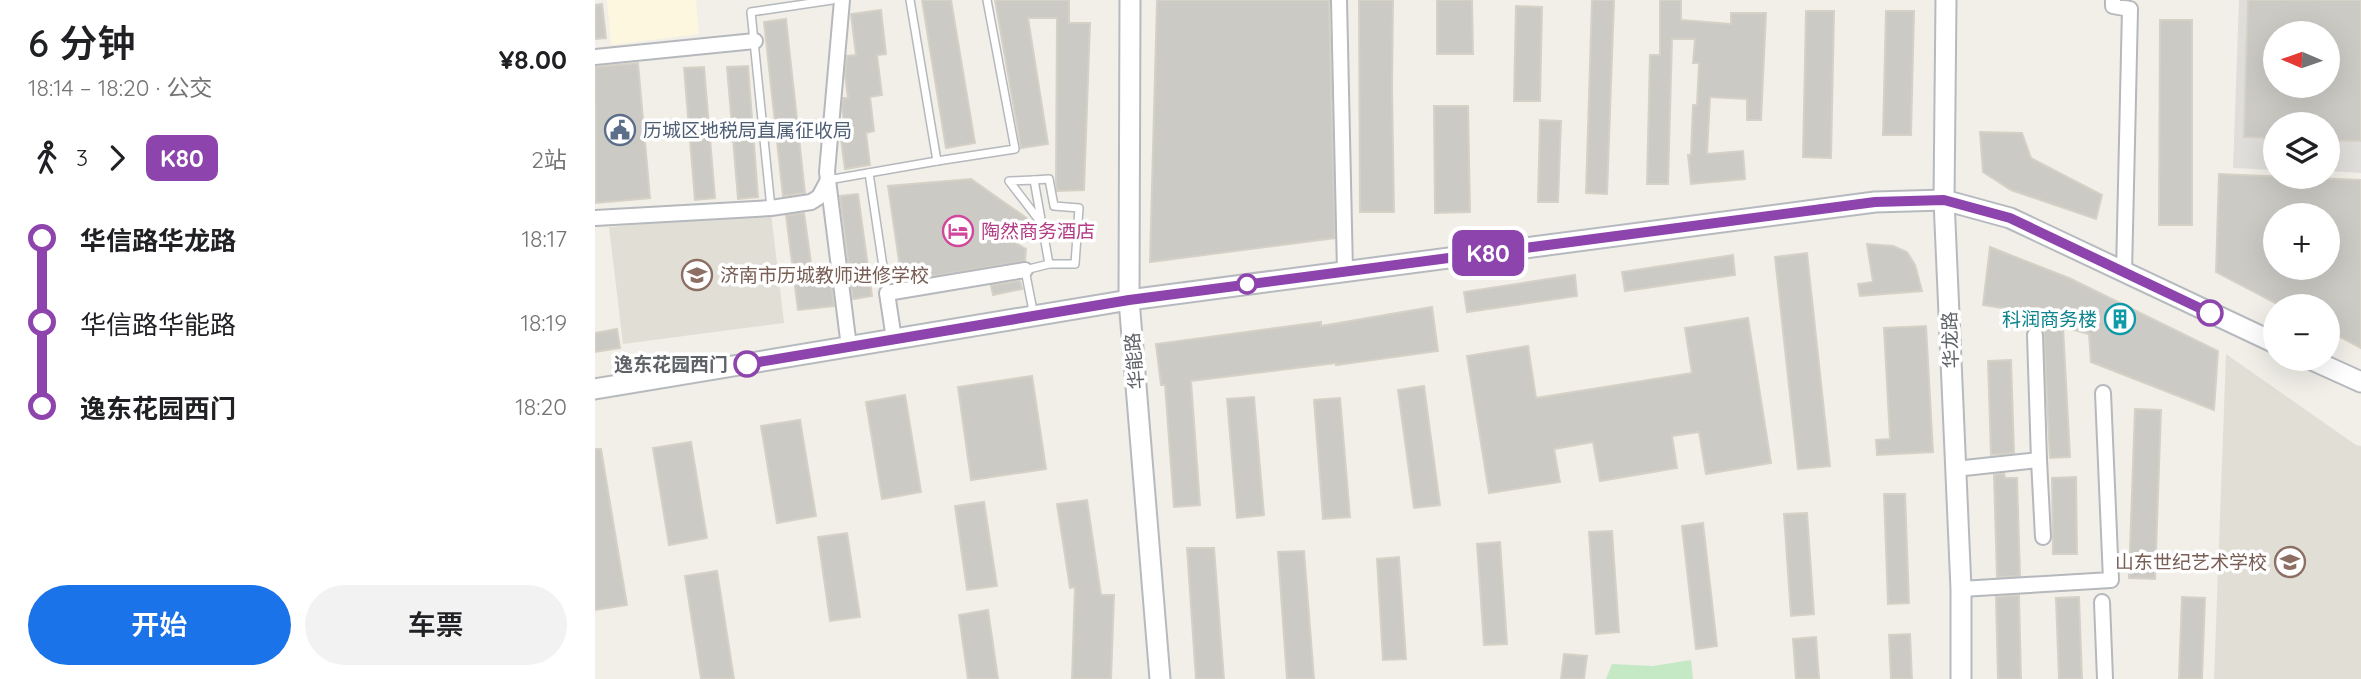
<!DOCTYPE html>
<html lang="zh">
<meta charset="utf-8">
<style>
:root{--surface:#fff;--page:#f2f2f2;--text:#202124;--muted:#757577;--accent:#1a73e8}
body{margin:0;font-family:Quicksand,"Noto Sans SC",sans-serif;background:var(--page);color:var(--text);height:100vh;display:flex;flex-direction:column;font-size:26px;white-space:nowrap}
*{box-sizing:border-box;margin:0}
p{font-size:23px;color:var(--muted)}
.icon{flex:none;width:38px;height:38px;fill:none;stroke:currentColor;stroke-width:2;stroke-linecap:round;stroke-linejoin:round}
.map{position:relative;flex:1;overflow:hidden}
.sheet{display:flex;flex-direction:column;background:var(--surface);width:595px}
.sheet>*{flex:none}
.badge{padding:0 14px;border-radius:10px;font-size:24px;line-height:46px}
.needle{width:46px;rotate:272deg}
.fabs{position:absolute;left:1668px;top:21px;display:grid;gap:14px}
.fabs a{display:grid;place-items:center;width:77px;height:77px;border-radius:50%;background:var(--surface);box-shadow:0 7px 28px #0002;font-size:35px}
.map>.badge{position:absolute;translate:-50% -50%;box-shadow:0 0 0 4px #fff}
.legs{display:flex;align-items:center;gap:10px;height:77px;padding:0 28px;font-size:23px}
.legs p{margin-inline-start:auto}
.head{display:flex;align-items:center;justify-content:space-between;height:119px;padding:0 28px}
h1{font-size:38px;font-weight:600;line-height:52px}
.action{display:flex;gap:14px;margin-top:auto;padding:14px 28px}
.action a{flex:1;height:80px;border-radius:42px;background:var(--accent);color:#fff;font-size:28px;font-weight:600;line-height:80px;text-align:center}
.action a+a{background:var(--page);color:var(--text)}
ul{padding:0 28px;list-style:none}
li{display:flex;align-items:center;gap:24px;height:84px;font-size:26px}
li i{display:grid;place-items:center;width:10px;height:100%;margin:0 9px;background:currentColor}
li i::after{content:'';width:18px;height:18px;margin:-9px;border:5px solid;border-radius:50%;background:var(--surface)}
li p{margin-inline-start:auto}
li:first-child i{background:linear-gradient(#0000 50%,currentColor 0)}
li:last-child i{background:linear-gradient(currentColor 50%,#0000 0)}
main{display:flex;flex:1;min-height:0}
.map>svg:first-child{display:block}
.commercial{fill:#fef7e0}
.industrial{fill:#e0deda;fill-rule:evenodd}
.education{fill:#e1ded6}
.green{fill:#c5e8c5}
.building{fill:#cccac5;stroke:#d6d1c6;stroke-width:2;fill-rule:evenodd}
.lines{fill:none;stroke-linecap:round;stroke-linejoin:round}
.lane-casing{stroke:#b5b8bc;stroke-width:10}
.street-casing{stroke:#b5b8bc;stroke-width:18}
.secondary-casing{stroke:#b6babf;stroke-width:23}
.lane{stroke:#fff;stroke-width:7}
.street{stroke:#fff;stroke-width:14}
.secondary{stroke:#fff;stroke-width:19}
.line-1-casing{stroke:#fff;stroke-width:16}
.line-1{stroke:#8e44ad;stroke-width:10}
.stop-1-dot{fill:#fff;stroke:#8e44ad;stroke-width:3.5}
.labels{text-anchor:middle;stroke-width:7;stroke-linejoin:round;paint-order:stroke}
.service-label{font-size:19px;fill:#4e5e75;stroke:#fff;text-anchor:start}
.hotel-label{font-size:19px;fill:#b23c85;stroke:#fff;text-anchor:start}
.education-label{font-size:19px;fill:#785e54;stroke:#fff;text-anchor:start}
.culture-label{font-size:19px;fill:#0d838f;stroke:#fff;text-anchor:end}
.street-label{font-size:19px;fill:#5f6368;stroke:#fff}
.stop-label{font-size:19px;font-weight:bold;fill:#5f6368;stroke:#fff;text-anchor:end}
</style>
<main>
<section class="sheet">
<div class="head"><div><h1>6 分钟</h1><p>18:14 – 18:20 · 公交</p></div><b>¥8.00</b></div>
<div class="legs"><svg class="icon" aria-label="walk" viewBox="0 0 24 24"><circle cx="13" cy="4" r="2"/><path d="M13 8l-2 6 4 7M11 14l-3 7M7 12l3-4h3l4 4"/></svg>3<svg class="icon" aria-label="forward" viewBox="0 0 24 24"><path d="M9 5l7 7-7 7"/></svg><b class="badge" style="background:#8e44ad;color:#fff">K80</b><p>2站</p></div>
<ul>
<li><i style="color:#8e44ad"></i><b>华信路华龙路</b><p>18:17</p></li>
<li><i style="color:#8e44ad"></i><span>华信路华能路</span><p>18:19</p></li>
<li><i style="color:#8e44ad"></i><b>逸东花园西门</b><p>18:20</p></li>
</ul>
<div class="action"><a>开始</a><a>车票</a></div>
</section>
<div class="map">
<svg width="1766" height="679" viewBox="0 0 1766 679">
<rect width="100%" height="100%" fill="#f1efe8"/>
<path class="commercial" d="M12,0H101L104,34L16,45Z"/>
<path class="industrial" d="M1644,0H1766V173L1733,171L1732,124H1680V170L1638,168ZM1680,33H1732V86H1680Z"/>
<g class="education">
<path d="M176,213L189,323L28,344L14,227Z"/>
<path d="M1631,354L1761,445L1766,446V679H1619Z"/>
</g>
<path class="green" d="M1096,660L1098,679H1011L1017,664L1058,666Z"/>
<g class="building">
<path d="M327,0H356L380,143L351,148Z"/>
<path d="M400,0H474V23H495L489,190L462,191L461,181L462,18H433L453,144L426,148Z"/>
<path d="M562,0H734L740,238L555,262Z"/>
<path d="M764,0H798L797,88L799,212H765Z"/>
<path d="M842,0H877L878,54H842Z"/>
<path d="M997,0H1019L1012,194L991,193Z"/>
<path d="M1065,0H1086V20L1136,24V13H1171L1166,120H1152V99L1115,97L1112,154L1148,151L1150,179L1096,184L1093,155H1096L1098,105H1102L1104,63H1098L1100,39H1077L1073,184H1052L1055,55H1065Z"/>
<path d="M1653,0H1766V141L1732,140V124H1680V138L1649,137ZM1680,33H1732V86H1680Z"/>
<path d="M7,4L11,38L0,39V5Z"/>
<path d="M921,6L947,7L945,101H919Z"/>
<path d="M286,10L291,54L282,55L287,95L275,97L279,131L271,133L275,165L250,169L246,139H251L247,107L248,98H253L250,75L252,56L261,55L256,14Z"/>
<path d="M1211,11H1239L1236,158L1208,157Z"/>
<path d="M1291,11H1319L1316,135H1288Z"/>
<path d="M191,19L210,193L188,196L169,22Z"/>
<path d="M1565,20H1597V225H1564Z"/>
<path d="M43,63L55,198L1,203L0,67Z"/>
<path d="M153,66L163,197L143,199L132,67Z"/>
<path d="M109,67L120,198L100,200L89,68Z"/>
<path d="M839,106H873L875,212L840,213Z"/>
<path d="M945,120L966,121L963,202H943Z"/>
<path d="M1385,132L1427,133L1436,158L1507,195L1501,219L1416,190L1388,172Z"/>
<path d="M1624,174L1766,180V348L1732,330V306H1686L1621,272ZM1680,215H1732V268H1680Z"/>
<path d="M376,179L433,219L421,243L431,249L430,261L307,281L293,186Z"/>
<path d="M263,194L277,296L258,299L245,196Z"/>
<path d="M209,213L219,284L236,281L239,306L203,310L191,215Z"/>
<path d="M1272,244L1298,246L1312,252L1320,265L1327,291L1265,296L1263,284L1278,282Z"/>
<path d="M1395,247L1474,278L1623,351L1619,410L1496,362L1494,334L1468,327L1475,457L1455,458L1448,319L1425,311L1388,305Z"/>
<path d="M1212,253L1235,466L1203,469L1180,257Z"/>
<path d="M1138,255L1140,275L1030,291L1027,272Z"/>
<path d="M980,275L982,296L872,312L869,292Z"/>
<path d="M425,281L427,289L398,295L396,285Z"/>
<path d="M837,307L843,351L741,365V363L596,381L605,505L579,507L570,385H566L561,344L726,322V326Z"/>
<path d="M1153,318L1176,463L1111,474L1104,432L1077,436L1082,468L1005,481L998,442L959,449L965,482L894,493L872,356L933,346L941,398L1097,373L1090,328Z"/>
<path d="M1331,326L1338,452L1282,455L1281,440L1295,439L1289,328Z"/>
<path d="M22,329L25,348L0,352V333Z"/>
<path d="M1416,360L1419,453L1396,455L1393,361Z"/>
<path d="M437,376L451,469L376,480L363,387Z"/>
<path d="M829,386L845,505L819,508L803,390Z"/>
<path d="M310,395L326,492L287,499L271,402Z"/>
<path d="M659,397L669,515L642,518L632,399Z"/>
<path d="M745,398L755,517L728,519L719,400Z"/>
<path d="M1540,409L1566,410L1560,579L1534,578Z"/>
<path d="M205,420L221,516L182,523L166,426Z"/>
<path d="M96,442L112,538L74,545L58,448Z"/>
<path d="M0,449H6L32,605L0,610Z"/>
<path d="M1409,473L1410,478H1422L1425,576L1402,577L1399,475Z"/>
<path d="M1481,477L1482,554H1458L1457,478Z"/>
<path d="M1289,494H1310L1314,603L1293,604Z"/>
<path d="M492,500L506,595H519L516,679H477L480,587L475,588L462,504Z"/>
<path d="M389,502L402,586L372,590L360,506Z"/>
<path d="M1212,513L1219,614L1196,616L1189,514Z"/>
<path d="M1108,523L1122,646L1101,649L1087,526Z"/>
<path d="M1017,531L1024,632L1001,634L994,532Z"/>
<path d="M252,533L265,617L235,621L223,537Z"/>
<path d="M905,542L912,644L889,645L882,544Z"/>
<path d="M592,548H619L629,679H601Z"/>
<path d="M709,551L719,679H692L683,552Z"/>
<path d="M804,557L811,659L788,660L782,559Z"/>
<path d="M122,571L139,679H106L90,576Z"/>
<path d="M1424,595L1426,679H1403L1401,597Z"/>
<path d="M1484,597L1487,679H1464L1461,598Z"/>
<path d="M1587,597L1610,598L1607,679H1584Z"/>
<path d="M393,610L403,679H373L364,615Z"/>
<path d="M1315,634L1317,679H1296L1294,635Z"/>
<path d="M1221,637L1224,679H1201L1198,639Z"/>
<path d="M969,654L992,656L989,679H966Z"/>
</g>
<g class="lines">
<g class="lane-casing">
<g id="lane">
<path d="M342,161L420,149L392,0"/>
<path d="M274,173L292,293"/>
<path d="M233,180L342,161L315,0"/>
<path d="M439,180L454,179L459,206L484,208L480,264H454"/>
<path d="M176,208L156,12L237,0"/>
<path d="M439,316L430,270L454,264L439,180L414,181L447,224"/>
</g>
</g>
<g class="street-casing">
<g id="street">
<path d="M247,0L232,172L254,347"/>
<path d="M744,0L750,272"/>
<path d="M1518,0V6L1535,9L1529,273"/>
<path d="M0,57L160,41"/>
<path d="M0,218L176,208L216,202L224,197L233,180"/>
<path d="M299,339L292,293L430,270"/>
<path d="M1444,460L1448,537"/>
<path d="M1360,469L1444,460L1440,335"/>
<path d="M1366,589L1516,580L1508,393"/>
<path d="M1507,602L1510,679"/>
</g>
</g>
<g class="secondary-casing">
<g id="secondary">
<path d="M535,0L534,300L565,679"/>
<path d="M1351,0L1349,200L1366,589V679"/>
<path d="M1715,359L1766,382"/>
<path d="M0,389L534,300L1280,202L1349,200L1415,218L1680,343"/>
</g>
</g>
<use href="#lane" class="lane"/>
<use href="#street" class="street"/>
<use href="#secondary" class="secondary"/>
</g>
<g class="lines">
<g class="line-1-casing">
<path id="line-1" d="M152,364L534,300L1280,202L1349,200L1415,218L1615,313"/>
</g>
<use href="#line-1" class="line-1"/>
</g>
<defs>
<g id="civic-ring" transform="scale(1.575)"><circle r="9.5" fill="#fff" stroke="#5c6f8a" stroke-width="1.5"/><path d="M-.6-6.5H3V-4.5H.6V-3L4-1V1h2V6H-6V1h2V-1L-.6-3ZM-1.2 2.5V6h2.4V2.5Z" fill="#5c6f8a"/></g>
<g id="hotel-ring" transform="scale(1.575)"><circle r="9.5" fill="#fff" stroke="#d1479c" stroke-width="1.5"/><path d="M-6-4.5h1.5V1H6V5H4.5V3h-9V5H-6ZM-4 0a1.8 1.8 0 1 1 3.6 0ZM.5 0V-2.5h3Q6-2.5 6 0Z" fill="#d1479c"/></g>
<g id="school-ring" transform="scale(1.575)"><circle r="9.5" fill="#fff" stroke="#8d6e63" stroke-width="1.5"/><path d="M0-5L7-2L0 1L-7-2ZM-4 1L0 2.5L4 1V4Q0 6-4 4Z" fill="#8d6e63"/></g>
<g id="building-ring" transform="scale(1.575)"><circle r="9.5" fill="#fff" stroke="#0f9aa8" stroke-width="1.5"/><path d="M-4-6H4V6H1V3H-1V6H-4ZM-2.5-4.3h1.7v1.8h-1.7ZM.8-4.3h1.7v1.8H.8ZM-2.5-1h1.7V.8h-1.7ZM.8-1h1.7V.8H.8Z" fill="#0f9aa8"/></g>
<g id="university-ring" transform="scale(1.575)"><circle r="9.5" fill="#fff" stroke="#8d6e63" stroke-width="1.5"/><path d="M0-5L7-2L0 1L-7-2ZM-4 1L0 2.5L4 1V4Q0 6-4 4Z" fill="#8d6e63"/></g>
</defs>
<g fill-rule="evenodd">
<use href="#civic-ring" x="25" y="130"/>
<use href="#hotel-ring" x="363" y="231"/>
<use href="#school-ring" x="102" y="275"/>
<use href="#building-ring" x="1525" y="319"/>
<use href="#university-ring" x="1695" y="562"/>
</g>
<g class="stop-1-dot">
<circle cx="652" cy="284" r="9"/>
<circle cx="1615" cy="313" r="12"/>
<circle cx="152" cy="364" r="12"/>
</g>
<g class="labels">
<g class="service-label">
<text x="48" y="137">历城区地税局直属征收局</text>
</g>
<g class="hotel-label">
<text x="386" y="238">陶然商务酒店</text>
</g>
<g class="education-label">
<text x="125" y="282">济南市历城教师进修学校</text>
<text x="1672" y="569" text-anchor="end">山东世纪艺术学校</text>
</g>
<g class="culture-label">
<text x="1502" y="326">科润商务楼</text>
</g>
<g class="street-label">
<text transform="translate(1355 340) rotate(-92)" y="7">华龙路</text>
<text transform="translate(539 361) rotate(-95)" y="7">华能路</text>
</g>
<g class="stop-label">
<text x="133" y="371">逸东花园西门</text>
</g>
</g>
</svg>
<div class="fabs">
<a><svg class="needle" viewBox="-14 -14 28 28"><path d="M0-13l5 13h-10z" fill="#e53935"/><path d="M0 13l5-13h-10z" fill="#757577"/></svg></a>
<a><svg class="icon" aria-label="layers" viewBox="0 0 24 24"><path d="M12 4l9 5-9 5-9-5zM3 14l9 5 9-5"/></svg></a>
<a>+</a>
<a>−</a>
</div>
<b class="badge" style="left:893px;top:253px;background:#8e44ad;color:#fff">K80</b>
</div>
</main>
